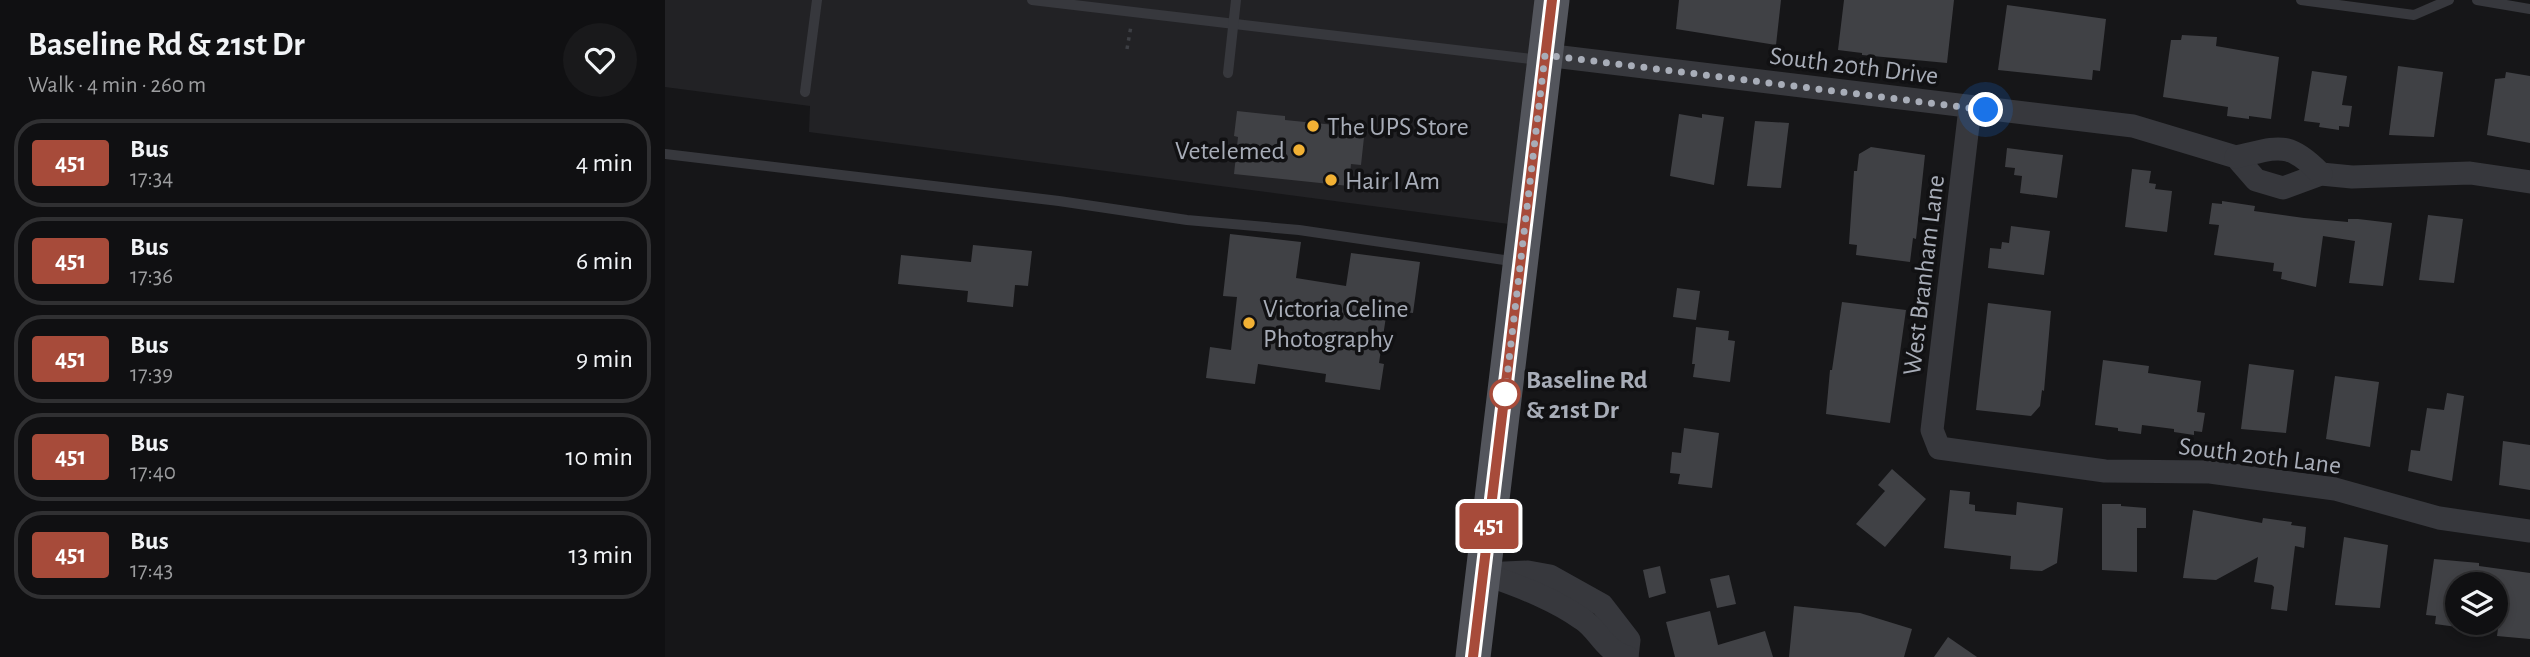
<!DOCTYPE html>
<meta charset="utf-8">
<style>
:root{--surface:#101012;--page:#19191b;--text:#f1f3f6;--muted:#9c9d9f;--line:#303032}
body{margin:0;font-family:"Alegreya Sans",sans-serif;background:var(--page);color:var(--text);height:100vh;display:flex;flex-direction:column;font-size:26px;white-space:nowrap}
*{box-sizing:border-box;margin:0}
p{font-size:23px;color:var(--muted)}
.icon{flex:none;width:38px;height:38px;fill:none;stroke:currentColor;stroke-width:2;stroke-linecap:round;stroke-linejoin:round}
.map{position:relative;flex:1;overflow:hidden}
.drawer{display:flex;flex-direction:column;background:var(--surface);width:665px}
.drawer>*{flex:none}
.badge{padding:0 14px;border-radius:5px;font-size:24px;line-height:46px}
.fabs{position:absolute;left:1780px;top:572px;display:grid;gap:14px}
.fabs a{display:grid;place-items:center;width:63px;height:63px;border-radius:50%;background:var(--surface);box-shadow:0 4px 10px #0003,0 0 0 2px var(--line);font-size:35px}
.you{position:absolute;width:35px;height:35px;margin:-18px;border:5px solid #fff;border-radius:50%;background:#1a73e8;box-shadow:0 0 0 10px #1a73e833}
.map>.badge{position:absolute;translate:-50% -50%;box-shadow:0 0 0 4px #fff}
.round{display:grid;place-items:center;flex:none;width:74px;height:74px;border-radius:37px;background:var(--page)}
.headline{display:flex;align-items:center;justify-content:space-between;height:119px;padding:0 28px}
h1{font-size:33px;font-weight:600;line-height:52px}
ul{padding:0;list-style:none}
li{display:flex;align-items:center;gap:21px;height:88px;margin:0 14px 10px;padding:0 14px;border:4px solid var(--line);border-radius:28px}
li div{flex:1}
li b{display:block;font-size:26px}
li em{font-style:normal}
li .badge{min-width:77px;font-weight:700;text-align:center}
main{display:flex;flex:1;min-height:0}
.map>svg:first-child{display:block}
.built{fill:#222225}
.building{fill:#404145}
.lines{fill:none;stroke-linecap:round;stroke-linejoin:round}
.path{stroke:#3d3f44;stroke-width:3.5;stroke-dasharray:3.5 5;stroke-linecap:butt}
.lane{stroke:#37383d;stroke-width:10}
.street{stroke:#37383d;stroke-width:23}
.primary{stroke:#53555c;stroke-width:35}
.line-casing{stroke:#fff;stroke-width:16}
.line{stroke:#a74b3a;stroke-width:10}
.walk{stroke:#a8adb8;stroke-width:7;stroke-dasharray:0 12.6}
.poi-dot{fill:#f2b134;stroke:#111113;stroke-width:2.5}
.stop-dot{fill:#fff;stroke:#a74b3a;stroke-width:3.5}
.labels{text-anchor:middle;stroke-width:7;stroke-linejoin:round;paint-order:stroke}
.street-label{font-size:26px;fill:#a8adb8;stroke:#111113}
.poi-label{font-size:26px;fill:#a8adb8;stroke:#111113;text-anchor:start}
.stop-label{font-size:26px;font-weight:bold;fill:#a8adb8;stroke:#111113;text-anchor:start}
</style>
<main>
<section class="drawer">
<div class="headline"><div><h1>Baseline Rd &amp; 21st Dr</h1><p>Walk · 4 min · 260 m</p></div><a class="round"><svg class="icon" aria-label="heart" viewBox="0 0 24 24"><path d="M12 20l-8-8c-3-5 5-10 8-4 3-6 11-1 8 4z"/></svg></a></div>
<ul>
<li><span class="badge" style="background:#a74b3a;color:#fff">451</span><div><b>Bus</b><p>17:34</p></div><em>4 min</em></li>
<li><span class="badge" style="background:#a74b3a;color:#fff">451</span><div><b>Bus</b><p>17:36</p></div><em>6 min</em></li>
<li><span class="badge" style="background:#a74b3a;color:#fff">451</span><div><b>Bus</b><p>17:39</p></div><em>9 min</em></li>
<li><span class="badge" style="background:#a74b3a;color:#fff">451</span><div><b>Bus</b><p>17:40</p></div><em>10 min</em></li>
<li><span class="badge" style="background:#a74b3a;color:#fff">451</span><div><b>Bus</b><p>17:43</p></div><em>13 min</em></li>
</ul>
</section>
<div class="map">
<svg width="1865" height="657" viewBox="0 0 1865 657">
<rect width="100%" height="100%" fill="#161618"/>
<path class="built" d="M0,0H887L859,226L144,132L145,106L0,87Z"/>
<g class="building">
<path d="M1014,0H1116L1111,45L1011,29Z"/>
<path d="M1179,0H1289L1282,63L1197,55V53L1173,50Z"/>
<path d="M1342,5L1441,19L1435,71L1428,70L1427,80L1333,70Z"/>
<path d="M1517,35L1552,37L1551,46L1614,57L1606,119L1584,116V119L1562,116L1563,107L1498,97L1506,40H1516Z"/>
<path d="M1733,66L1778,72L1769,137L1724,135Z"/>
<path d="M1647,71L1682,76L1677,105L1687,106L1684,127L1674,126V130L1654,127L1655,123L1639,121Z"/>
<path d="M1841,72L1865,76V143L1822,135L1830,79L1840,78Z"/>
<path d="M572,111L620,116V120L700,128L696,165L686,164L684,186L569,174L573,137L569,136Z"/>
<path d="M1014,114L1037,118V114L1059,117L1049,185L1005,176Z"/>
<path d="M1090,121L1124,123L1116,188L1082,186Z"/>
<path d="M1206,147L1260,155L1251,239L1248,238L1245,262L1191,255L1192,245L1184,244L1189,171H1192L1194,154Z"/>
<path d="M1342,148L1398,155L1392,198L1355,193L1357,176L1349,175L1350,168L1340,167Z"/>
<path d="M1467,169L1486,171L1484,183L1491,184L1490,189L1507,191L1502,232L1460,227Z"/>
<path d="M1557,201L1590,206L1589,211L1639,218L1683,222V219H1693L1727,223L1718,286L1684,283L1690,241L1658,236L1651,287L1616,279L1617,272L1608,271L1609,263L1549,255L1554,225L1544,224L1547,203L1557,204Z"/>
<path d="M1763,215L1798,219L1789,283L1754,280Z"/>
<path d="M1346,226L1385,231L1379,275L1323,268L1325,248L1336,249L1337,242L1344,243Z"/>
<path d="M565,234L636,242L631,278L681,286L686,253L755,262L748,313L722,310L714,363L719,364L715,390L660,382L661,374L593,364L590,384L541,378L545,347L566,350L572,297L558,296Z"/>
<path d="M308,245L367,251L363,286L350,285L348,307L302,302L303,291L233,284L236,255L306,262Z"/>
<path d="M1012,288L1035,291L1031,320L1008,317Z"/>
<path d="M1177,302L1241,310L1225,423L1161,414L1165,370H1167Z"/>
<path d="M1323,303L1386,311L1379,391L1377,390L1375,406L1366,416L1311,410Z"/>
<path d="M1031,327L1064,331L1063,340L1070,341L1065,382L1028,377L1030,364H1027Z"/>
<path d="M1438,360L1484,366L1483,373L1536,381L1532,412L1540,413L1537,432L1529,431V435L1509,432V429L1477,425L1476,434L1453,431V428L1430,425Z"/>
<path d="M1584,364L1629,370L1621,433L1576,429Z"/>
<path d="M1670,376L1714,382L1705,447L1661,439Z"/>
<path d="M1782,393L1799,396L1787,481L1743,471L1746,450L1755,451L1762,408L1779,410Z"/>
<path d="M1019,428L1054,433L1047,488L1013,484L1015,474L1005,473L1007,452L1016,453Z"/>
<path d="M1838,441L1865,445V490L1834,485Z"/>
<path d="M1227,469L1261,499L1220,547L1191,524L1220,491L1213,485Z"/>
<path d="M1285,490L1305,492L1304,504L1310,505V511L1351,515L1352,502L1398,508L1392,563L1377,571L1345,569L1346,556L1279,548Z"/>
<path d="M1437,504H1456V506L1481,508V528H1472V572L1437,570Z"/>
<path d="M1528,510L1597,523L1598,518L1627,522L1626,525L1641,527L1639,548L1630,546L1622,611L1606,609L1609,587L1607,585L1589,582L1593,557L1551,580L1518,578Z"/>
<path d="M1679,537L1723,545L1715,608L1670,605Z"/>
<path d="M1769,559L1814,563V566L1865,573V639L1832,636L1839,584H1792V627L1770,624L1771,616L1761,615Z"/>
<path d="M995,566L1001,593L984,598L978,570Z"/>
<path d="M1064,575L1071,604L1052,608L1045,579Z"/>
<path d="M1129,606L1195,613L1247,629L1239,657H1124Z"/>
<path d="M1045,611L1053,645L1100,631L1108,657H1010L1001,622Z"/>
<path d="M1283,637L1312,657H1269Z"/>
</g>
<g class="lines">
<path class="path" d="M462,49L466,26"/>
<g class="lane">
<path d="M367,0L875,60"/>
<path d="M1636,0L1749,15L1784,0"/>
<path d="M1812,0L1865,9"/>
<path d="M563,73L571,0"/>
<path d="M140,92L152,0"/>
<path d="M0,154L394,201L522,220L634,230L853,262"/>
</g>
<g class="street">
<path d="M880,55L1468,126L1571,157L1591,180L1618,188L1656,174L1687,177L1805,173L1865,182"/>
<path d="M1305,108L1267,430L1274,448L1440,471L1545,472L1670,489L1774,518L1865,531"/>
<path d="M1571,157C1613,148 1622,139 1656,174"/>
<path d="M818,574L863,572L885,576L937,605L964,640L962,657"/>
<path d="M828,577C859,588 890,600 917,619C935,631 938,650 962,657"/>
</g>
<path class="primary" d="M808,657L887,0"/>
</g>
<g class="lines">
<g class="line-casing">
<path id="line" d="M808,657L887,0"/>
</g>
<use href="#line" class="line"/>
<path class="walk" d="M840,394L880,55L1321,110"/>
</g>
<g class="poi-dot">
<circle cx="648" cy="126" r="7"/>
<circle cx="634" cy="150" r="7"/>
<circle cx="666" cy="180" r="7"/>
<circle cx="584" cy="323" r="7"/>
</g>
<circle class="stop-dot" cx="840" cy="394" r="14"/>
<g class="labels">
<g class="street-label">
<text transform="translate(1189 65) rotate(7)" y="9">South 20th Drive</text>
<text transform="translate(1258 275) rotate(-83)" y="9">West Branham Lane</text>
<text transform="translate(1595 455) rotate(7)" y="9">South 20th Lane</text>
</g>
<g class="poi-label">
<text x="662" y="135">The UPS Store</text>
<text x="620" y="159" text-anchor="end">Vetelemed</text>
<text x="680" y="189">Hair I Am</text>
<text x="598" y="317">Victoria Celine<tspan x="598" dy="30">Photography</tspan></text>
</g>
<g class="stop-label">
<text x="861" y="388">Baseline Rd<tspan x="861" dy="30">&amp; 21st Dr</tspan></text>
</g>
</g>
</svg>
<div class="fabs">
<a><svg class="icon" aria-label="layers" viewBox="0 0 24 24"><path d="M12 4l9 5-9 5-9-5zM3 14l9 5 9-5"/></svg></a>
</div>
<div class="you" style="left:1321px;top:110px"></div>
<b class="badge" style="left:824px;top:526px;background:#a74b3a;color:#fff">451</b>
</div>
</main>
